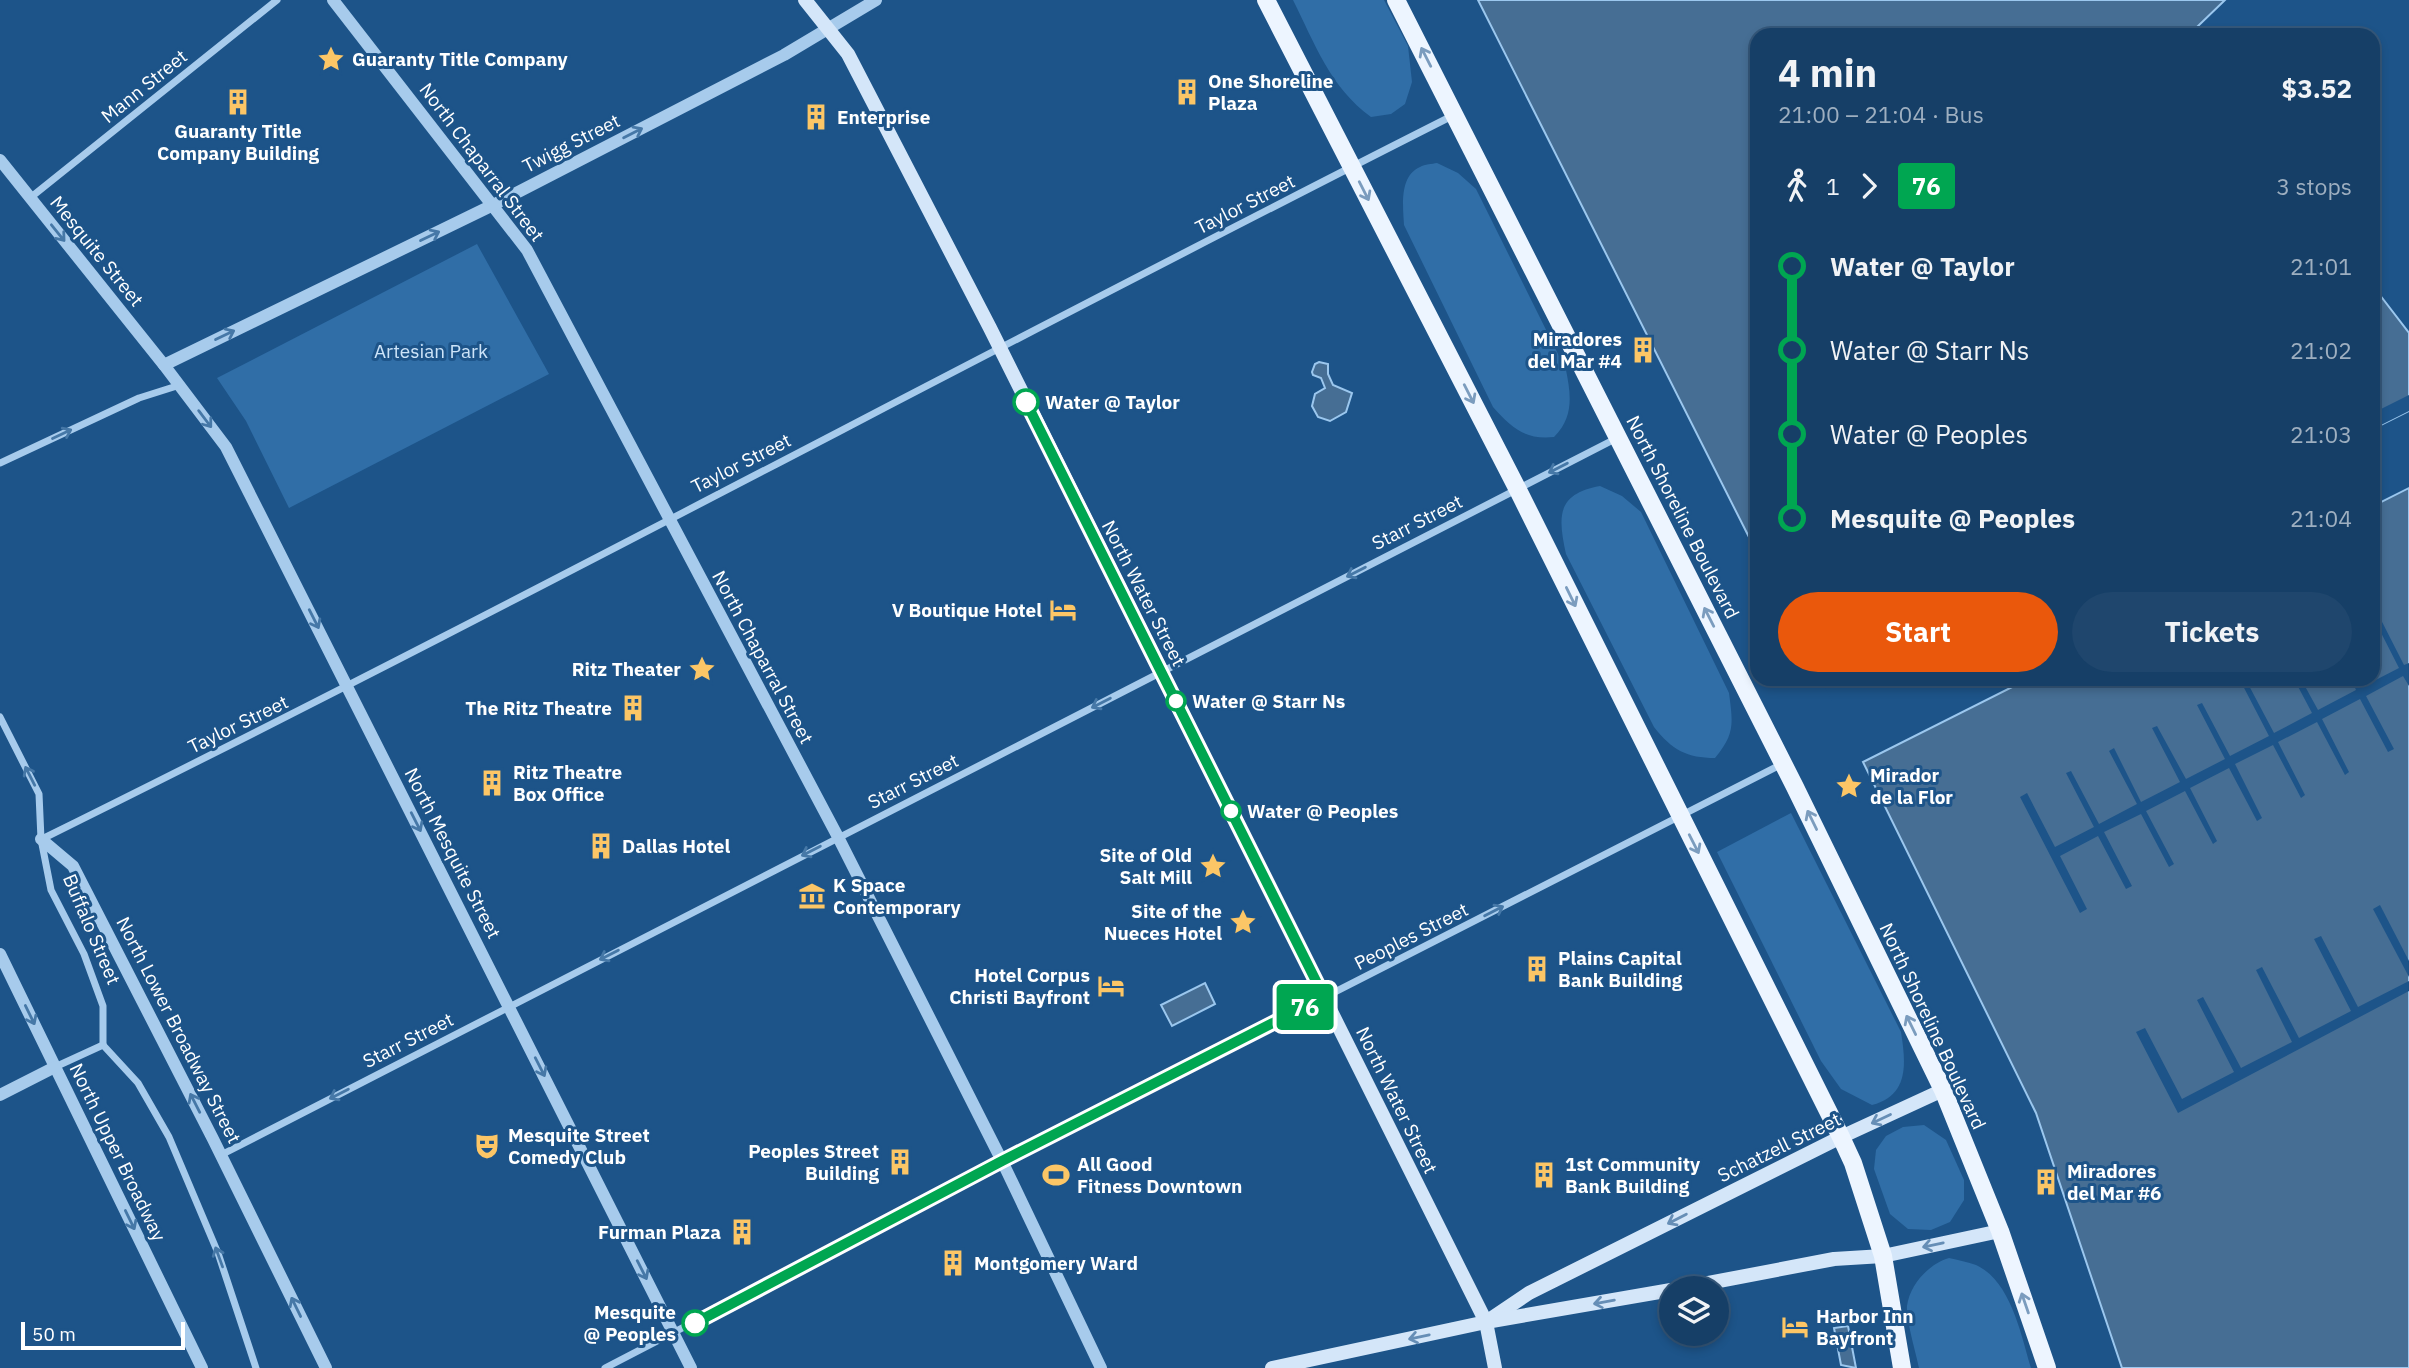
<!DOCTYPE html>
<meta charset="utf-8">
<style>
:root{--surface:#163f67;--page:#1f466d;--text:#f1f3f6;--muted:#9eafc0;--line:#35587b;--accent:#ea580c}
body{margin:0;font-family:"IBM Plex Sans",sans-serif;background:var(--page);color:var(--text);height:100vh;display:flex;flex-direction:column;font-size:26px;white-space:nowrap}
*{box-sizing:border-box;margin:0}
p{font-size:23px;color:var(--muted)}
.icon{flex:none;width:38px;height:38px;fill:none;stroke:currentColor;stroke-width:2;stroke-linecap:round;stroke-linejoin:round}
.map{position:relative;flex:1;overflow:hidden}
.panel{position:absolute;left:1750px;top:28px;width:630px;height:658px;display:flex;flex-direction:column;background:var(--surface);border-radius:21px;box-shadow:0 4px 10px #0003,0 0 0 2px var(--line)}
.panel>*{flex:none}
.badge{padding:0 14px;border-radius:5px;font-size:24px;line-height:46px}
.buttons{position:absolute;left:1659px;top:1276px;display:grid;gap:14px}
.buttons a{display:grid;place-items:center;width:70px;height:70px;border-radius:50%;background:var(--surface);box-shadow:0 4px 10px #0003,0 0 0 2px var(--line);font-size:35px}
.scale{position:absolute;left:21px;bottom:18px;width:164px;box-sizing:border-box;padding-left:7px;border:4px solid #fff;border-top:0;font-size:19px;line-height:24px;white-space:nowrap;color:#fff;-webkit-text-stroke:5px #1d5489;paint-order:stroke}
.map>.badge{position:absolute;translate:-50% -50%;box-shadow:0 0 0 4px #fff}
.legs{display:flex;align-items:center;gap:10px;height:77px;padding:0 28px;font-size:23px}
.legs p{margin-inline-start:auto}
.head{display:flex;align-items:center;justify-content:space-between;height:119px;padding:0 28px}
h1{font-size:38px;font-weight:800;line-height:52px}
.button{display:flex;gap:14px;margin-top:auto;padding:14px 28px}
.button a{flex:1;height:80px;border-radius:42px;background:var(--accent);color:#fff;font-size:28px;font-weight:800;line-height:80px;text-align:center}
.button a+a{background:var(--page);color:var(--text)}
ul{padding:0 28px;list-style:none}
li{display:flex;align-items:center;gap:24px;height:84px;font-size:26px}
li i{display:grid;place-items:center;width:10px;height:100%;margin:0 9px;background:currentColor}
li i::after{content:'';width:18px;height:18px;margin:-9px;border:5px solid;border-radius:50%;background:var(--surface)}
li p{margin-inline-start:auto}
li:first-child i{background:linear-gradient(#0000 50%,currentColor 0)}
li:last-child i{background:linear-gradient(currentColor 50%,#0000 0)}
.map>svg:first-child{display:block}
.green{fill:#306ea7}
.water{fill:#466e94;stroke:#9bc7ee;stroke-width:2}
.pier{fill:#1d5489}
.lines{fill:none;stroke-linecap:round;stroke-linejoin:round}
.minor{stroke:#a7cbec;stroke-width:7}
.tertiary{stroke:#a7cbec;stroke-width:12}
.secondary{stroke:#d4e6f9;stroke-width:14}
.primary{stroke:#edf5ff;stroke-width:18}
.oneway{stroke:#7b9cbe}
.oneway2{stroke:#4678a7}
.oneway3{stroke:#668eb6}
.line-1-casing{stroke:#fff;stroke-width:16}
.line-1{stroke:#00a651;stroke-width:10}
.stop-1-dot{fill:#fff;stroke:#00a651;stroke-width:3.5}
.labels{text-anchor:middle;stroke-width:6;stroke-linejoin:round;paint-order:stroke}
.poi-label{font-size:19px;font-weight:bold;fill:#fff;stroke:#1d5489;text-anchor:start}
.street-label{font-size:19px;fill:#fff;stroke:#1d5489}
.park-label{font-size:19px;fill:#cde4f9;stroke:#1d5489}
.stop-label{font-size:19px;font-weight:bold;fill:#fff;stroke:#1d5489;text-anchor:start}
</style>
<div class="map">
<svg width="2409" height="1368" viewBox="0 0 2409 1368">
<rect width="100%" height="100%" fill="#1d5489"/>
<g class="green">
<path d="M1293,0H1384L1408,46L1412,82L1405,104L1391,114L1371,117C1330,87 1315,44 1293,0Z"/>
<path d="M1437,163L1458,173L1476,189L1566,370C1571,395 1574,417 1554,437C1525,440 1512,428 1493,407L1404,225C1403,207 1399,176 1420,167C1425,164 1432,164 1437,163Z"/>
<path d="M477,244L549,374L289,508L246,421L217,378Z"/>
<path d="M1600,486L1622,496L1641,512L1729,693C1733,724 1735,734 1715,758C1687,758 1672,750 1654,727L1566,554C1558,517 1556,494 1600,486Z"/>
<path d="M1791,813L1901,1032C1906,1064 1909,1095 1872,1105L1841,1089L1821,1061L1717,852Z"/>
<path d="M1924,1125L1946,1140L1964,1180V1200L1950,1222L1931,1230L1908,1229L1890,1214L1874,1169L1876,1150L1886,1136L1903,1127Z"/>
<path d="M1949,1258C1958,1260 1968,1262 1976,1265C2011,1281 2021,1335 2031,1368H1919C1916,1353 1906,1320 1907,1306C1910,1284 1929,1264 1949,1258Z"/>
</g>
<g class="water">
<path d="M1478,0H2225L2197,27L2196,35H1757V553Z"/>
<path d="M2373,286L2409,333V411L2373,429Z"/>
<path d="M1319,362L1328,364V374L1333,385L1352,393L1346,412L1330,421L1318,417L1312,406L1315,394L1325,388L1321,378L1313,375L1312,372L1315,364Z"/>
<path d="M2409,488V1368H2122L2036,1113L1863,762L2028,679H2373V506Z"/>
<path d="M1205,983L1215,1004L1172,1026L1161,1005Z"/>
<path d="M1848,1326L1856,1368L1841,1365L1834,1328Z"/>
</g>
<g class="pier">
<path d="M2409,395V411L2373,429V413Z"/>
<path d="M2377,612L2404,665L2409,663V686L2403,676L2366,696L2394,749L2388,752L2360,699L2322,719L2349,772L2345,775L2317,722L2278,742L2305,795L2301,798L2273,745L2235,764L2262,818L2257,821L2229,768L2190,788L2217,841L2213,844L2185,791L2146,811L2174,864L2169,867L2141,814L2104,832L2132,886L2126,889L2098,836L2060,856L2087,909L2080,913L2020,797L2027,793L2055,847L2094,827L2066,773L2071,771L2099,824L2137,804L2109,751L2114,748L2141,802L2180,782L2152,728L2157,726L2186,779L2225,759L2197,705L2202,703L2230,756L2269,736L2241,682L2246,680L2274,733L2312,713L2294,679H2301L2318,710L2356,690L2351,679H2357L2362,687L2399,668L2373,617Z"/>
<path d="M1843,679H1876L1832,701L1825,688Z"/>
<path d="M2380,905L2409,961V977L2373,909Z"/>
<path d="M2321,936L2358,1007L2409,981V991L2178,1113L2136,1032L2145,1028L2182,1099L2234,1072L2197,1000L2203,997L2241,1068L2292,1042L2256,970L2262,967L2299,1038L2351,1011L2314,939Z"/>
</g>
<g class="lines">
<g class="minor">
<path d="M30,198L277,0"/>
<path d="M0,463L139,398L180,385"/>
<path d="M0,717L39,794L41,839L51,890L84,954L103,1006V1045"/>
<path d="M42,839C516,605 982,353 1454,115"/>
<path d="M103,1045L138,1083L169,1137L218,1253L256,1368"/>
<path d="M55,1067L103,1045"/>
<path d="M221,1155L1619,437"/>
<path d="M605,1368L1027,1149L1782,764"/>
</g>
<g class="tertiary">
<path d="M333,0L527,250L838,837L1002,1161L1101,1368"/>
<path d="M0,160L164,365L226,447L691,1368"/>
<path d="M164,365L493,205L784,55L876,0"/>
<path d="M41,839L73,866L213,1139L326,1368"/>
<path d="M0,954L202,1368"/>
<path d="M0,1095L55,1067"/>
</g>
<g class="secondary">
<path d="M805,0L848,54L990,328L1486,1322L1495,1368"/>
<path d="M1682,1288L1834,1259L1883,1256L2000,1231"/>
<path d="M1486,1322L1529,1293L1841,1137L1943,1090"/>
<path d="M1272,1368L1486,1322L1671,1290"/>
</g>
<g class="primary">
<path d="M1266,0L1517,488L1841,1137L1853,1163L1883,1256L1902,1368"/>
<path d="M1396,0L1795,787L1943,1090L2000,1231L2047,1368"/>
</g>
</g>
<defs><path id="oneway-shaft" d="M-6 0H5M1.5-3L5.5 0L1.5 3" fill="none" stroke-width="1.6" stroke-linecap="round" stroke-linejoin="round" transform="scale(1.75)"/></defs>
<g class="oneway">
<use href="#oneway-shaft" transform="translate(1426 57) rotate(-117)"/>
<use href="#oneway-shaft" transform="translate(1364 191) rotate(63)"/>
<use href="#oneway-shaft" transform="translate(1469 394) rotate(63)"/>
<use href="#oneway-shaft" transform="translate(1571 597) rotate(64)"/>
<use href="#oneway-shaft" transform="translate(1709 617) rotate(-117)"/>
<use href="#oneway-shaft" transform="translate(1812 820) rotate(-116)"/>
<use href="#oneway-shaft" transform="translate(1694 844) rotate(63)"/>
<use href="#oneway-shaft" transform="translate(1911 1025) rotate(-116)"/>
<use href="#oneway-shaft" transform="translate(2025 1303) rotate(-109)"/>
</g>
<g class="oneway2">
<use href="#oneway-shaft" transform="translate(633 133) rotate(-27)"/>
<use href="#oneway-shaft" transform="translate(58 233) rotate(51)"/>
<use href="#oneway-shaft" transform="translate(430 236) rotate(-26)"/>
<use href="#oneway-shaft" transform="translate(225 335) rotate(-26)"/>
<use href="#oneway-shaft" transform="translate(205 419) rotate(53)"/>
<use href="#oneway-shaft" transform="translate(62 434) rotate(-25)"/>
<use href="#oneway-shaft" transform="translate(1558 468) rotate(153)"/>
<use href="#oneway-shaft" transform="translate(1356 572) rotate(153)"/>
<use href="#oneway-shaft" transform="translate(314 619) rotate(63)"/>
<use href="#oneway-shaft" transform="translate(1101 703) rotate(153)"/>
<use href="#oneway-shaft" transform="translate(30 776) rotate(-117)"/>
<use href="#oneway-shaft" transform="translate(416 822) rotate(63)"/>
<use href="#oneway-shaft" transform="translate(811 851) rotate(153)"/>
<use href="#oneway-shaft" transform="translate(1494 911) rotate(-27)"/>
<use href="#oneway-shaft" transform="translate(609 955) rotate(153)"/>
<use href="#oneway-shaft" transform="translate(30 1015) rotate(64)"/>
<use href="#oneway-shaft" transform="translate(540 1067) rotate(63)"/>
<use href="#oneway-shaft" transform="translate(339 1094) rotate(153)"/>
<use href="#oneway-shaft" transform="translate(195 1103) rotate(-117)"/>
<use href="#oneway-shaft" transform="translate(130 1220) rotate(64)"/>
<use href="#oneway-shaft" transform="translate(219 1257) rotate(-110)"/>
<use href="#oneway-shaft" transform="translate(642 1270) rotate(63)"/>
<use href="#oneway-shaft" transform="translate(296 1307) rotate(-116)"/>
</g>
<g class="oneway3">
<use href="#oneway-shaft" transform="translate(1881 1119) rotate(155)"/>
<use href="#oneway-shaft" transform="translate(1677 1219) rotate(153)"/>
<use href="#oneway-shaft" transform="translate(1933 1245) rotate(168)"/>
<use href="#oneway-shaft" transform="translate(1604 1302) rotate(170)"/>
<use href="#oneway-shaft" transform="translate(1419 1337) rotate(168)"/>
</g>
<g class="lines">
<g class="line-1-casing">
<path id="line-1" d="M695,1323L1002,1161L1324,997L1026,402"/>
</g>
<use href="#line-1" class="line-1"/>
</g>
<defs>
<g id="sight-bare" transform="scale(2.1)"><path d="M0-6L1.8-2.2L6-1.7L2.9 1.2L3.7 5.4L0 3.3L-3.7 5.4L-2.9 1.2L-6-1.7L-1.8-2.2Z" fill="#fcc666" stroke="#1d5489" stroke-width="2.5" paint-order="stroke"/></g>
<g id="building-bare" transform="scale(2.1)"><path d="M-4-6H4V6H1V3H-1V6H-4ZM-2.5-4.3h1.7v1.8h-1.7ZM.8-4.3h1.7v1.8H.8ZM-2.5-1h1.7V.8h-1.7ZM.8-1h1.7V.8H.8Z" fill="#fcc666" stroke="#1d5489" stroke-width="2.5" paint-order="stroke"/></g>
<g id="hotel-bare" transform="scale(2.1)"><path d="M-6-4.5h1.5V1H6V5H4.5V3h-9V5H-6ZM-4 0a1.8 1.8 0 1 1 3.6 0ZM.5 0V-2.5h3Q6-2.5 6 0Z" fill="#fcc666" stroke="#1d5489" stroke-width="2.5" paint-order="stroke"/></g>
<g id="museum-bare" transform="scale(2.1)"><path d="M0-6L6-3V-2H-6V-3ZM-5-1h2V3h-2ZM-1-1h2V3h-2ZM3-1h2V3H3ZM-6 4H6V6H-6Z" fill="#fcc666" stroke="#1d5489" stroke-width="2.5" paint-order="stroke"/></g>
<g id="theatre-bare" transform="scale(2.1)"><path d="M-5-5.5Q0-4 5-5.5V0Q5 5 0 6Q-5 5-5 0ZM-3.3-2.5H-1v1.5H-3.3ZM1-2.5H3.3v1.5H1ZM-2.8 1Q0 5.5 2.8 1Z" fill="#fcc666" stroke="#1d5489" stroke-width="2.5" paint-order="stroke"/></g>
<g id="stadium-bare" transform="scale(2.1)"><path d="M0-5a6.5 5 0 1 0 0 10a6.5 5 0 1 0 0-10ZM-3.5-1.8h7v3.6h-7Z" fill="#fcc666" stroke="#1d5489" stroke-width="2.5" paint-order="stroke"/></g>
</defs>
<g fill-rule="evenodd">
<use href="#sight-bare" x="331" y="59"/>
<use href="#building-bare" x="1187" y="92"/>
<use href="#building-bare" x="238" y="102"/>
<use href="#building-bare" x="816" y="117"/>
<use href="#building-bare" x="1643" y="350"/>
<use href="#hotel-bare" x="1063" y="610"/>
<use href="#sight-bare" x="702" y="669"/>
<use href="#building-bare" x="633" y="708"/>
<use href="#building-bare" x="492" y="783"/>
<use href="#sight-bare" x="1849" y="786"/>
<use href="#building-bare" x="601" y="846"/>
<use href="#sight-bare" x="1213" y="866"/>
<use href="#museum-bare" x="812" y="896"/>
<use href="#sight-bare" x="1243" y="922"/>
<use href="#building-bare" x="1537" y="969"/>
<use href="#hotel-bare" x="1111" y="986"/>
<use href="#theatre-bare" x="487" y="1146"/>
<use href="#building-bare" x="900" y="1162"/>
<use href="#stadium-bare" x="1056" y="1175"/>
<use href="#building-bare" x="1544" y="1175"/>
<use href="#building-bare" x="2046" y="1182"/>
<use href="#building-bare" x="742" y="1232"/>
<use href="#building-bare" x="953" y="1263"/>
<use href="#hotel-bare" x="1795" y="1327"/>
</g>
<g class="stop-1-dot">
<circle cx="1026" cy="402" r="12"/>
<circle cx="1176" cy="701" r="9"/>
<circle cx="1231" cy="811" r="9"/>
<circle cx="695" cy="1323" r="12"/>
</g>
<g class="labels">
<g class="poi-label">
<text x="352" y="66">Guaranty Title Company</text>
<text x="1208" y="88">One Shoreline<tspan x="1208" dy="22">Plaza</tspan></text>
<text x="837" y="124">Enterprise</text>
<text x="238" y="138" text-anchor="middle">Guaranty Title<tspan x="238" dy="22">Company Building</tspan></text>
<text x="1622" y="346" text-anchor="end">Miradores<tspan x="1622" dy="22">del Mar #4</tspan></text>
<text x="1042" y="617" text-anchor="end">V Boutique Hotel</text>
<text x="681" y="676" text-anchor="end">Ritz Theater</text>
<text x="612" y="715" text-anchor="end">The Ritz Theatre</text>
<text x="513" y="779">Ritz Theatre<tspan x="513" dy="22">Box Office</tspan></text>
<text x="1870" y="782">Mirador<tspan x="1870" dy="22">de la Flor</tspan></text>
<text x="622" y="853">Dallas Hotel</text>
<text x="1192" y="862" text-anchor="end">Site of Old<tspan x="1192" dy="22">Salt Mill</tspan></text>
<text x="833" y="892">K Space<tspan x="833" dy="22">Contemporary</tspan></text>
<text x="1222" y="918" text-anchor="end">Site of the<tspan x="1222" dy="22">Nueces Hotel</tspan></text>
<text x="1558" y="965">Plains Capital<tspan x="1558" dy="22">Bank Building</tspan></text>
<text x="1090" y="982" text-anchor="end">Hotel Corpus<tspan x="1090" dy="22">Christi Bayfront</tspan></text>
<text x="508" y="1142">Mesquite Street<tspan x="508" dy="22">Comedy Club</tspan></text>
<text x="879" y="1158" text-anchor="end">Peoples Street<tspan x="879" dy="22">Building</tspan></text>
<text x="1077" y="1171">All Good<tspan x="1077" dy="22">Fitness Downtown</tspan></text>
<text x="1565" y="1171">1st Community<tspan x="1565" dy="22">Bank Building</tspan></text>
<text x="2067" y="1178">Miradores<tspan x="2067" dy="22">del Mar #6</tspan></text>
<text x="721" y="1239" text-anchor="end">Furman Plaza</text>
<text x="974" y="1270">Montgomery Ward</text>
<text x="1816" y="1323">Harbor Inn<tspan x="1816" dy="22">Bayfront</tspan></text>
</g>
<g class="street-label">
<text transform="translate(144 86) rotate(-39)" y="7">Mann Street</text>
<text transform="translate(571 143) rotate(-27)" y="7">Twigg Street</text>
<text transform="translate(482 162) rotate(53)" y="7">North Chaparral Street</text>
<text transform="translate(1245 204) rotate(-27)" y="7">Taylor Street</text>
<text transform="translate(97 251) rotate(51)" y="7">Mesquite Street</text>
<text transform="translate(741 463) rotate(-27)" y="7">Taylor Street</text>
<text transform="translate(1683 517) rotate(63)" y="7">North Shoreline Boulevard</text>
<text transform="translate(1417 522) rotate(-27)" y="7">Starr Street</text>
<text transform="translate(1144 593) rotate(63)" y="7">North Water Street</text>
<text transform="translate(763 657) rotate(62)" y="7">North Chaparral Street</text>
<text transform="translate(238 724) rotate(-26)" y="7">Taylor Street</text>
<text transform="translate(913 781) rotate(-27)" y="7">Starr Street</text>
<text transform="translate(453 853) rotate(63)" y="7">North Mesquite Street</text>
<text transform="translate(92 929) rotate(67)" y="7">Buffalo Street</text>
<text transform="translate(1411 936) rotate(-27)" y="7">Peoples Street</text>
<text transform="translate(1933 1026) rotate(65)" y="7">North Shoreline Boulevard</text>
<text transform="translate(179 1030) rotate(63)" y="7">North Lower Broadway Street</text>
<text transform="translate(408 1040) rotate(-27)" y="7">Starr Street</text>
<text transform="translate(1397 1100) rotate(64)" y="7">North Water Street</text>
<text transform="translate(1779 1147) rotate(-26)" y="7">Schatzell Street</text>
<text transform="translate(118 1152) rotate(64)" y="7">North Upper Broadway</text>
</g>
<g class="park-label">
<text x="431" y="358">Artesian Park</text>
</g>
<g class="stop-label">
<text x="1045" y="409">Water @ Taylor</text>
<text x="1192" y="708">Water @ Starr Ns</text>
<text x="1247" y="818">Water @ Peoples</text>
<text x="676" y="1319" text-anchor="end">Mesquite<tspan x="676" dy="22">@ Peoples</tspan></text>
</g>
</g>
</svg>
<div class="buttons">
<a><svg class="icon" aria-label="layers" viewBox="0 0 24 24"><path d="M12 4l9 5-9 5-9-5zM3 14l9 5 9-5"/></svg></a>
</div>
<div class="scale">50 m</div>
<b class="badge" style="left:1305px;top:1007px;background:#00a651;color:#fff">76</b>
<section class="panel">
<div class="head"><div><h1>4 min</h1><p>21:00 – 21:04 · Bus</p></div><b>$3.52</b></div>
<div class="legs"><svg class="icon" aria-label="walk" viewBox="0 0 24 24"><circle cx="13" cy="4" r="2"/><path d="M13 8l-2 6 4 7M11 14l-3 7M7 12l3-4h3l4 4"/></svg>1<svg class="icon" aria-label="forward" viewBox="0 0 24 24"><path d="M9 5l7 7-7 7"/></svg><b class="badge" style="background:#00a651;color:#fff">76</b><p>3 stops</p></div>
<ul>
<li><i style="color:#00a651"></i><b>Water @ Taylor</b><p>21:01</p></li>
<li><i style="color:#00a651"></i><span>Water @ Starr Ns</span><p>21:02</p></li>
<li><i style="color:#00a651"></i><span>Water @ Peoples</span><p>21:03</p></li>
<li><i style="color:#00a651"></i><b>Mesquite @ Peoples</b><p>21:04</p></li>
</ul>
<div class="button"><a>Start</a><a>Tickets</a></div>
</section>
</div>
